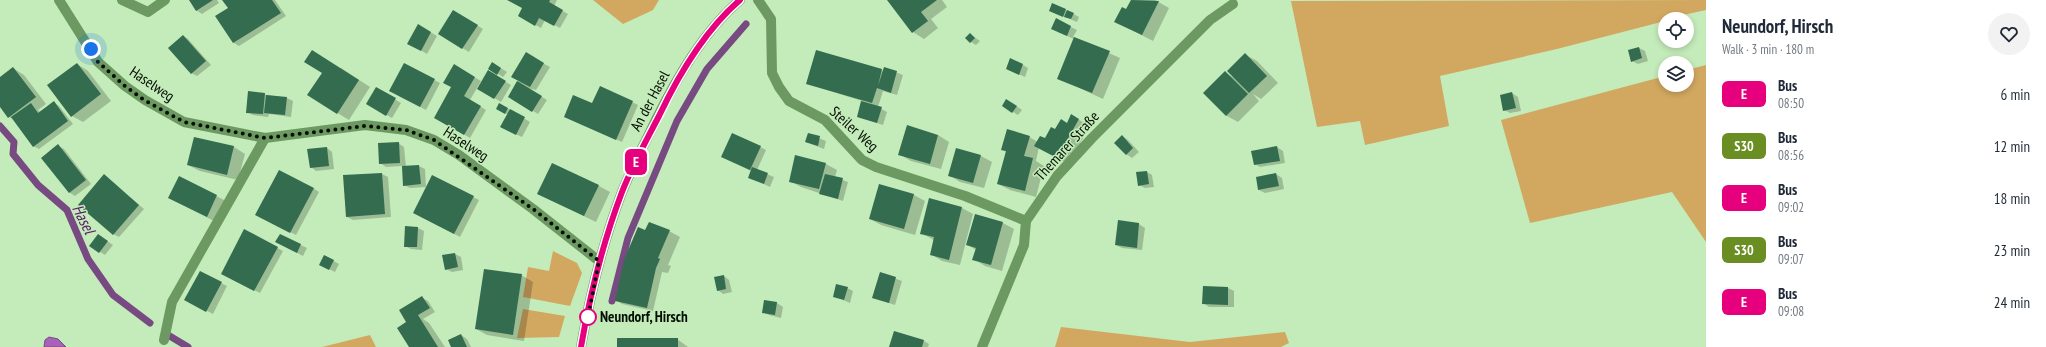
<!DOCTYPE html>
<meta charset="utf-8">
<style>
:root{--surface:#fff;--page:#f2f2f3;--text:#1f2937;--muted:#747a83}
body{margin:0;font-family:"PT Sans Narrow",sans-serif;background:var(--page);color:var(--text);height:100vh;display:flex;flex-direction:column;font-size:15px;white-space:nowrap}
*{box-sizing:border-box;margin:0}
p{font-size:13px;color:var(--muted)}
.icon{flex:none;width:22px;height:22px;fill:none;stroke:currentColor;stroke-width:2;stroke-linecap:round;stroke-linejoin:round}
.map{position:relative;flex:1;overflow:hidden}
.sheet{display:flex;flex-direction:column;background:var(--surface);width:340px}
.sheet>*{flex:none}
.badge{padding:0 8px;border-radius:6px;font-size:14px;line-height:26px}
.tools{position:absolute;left:1658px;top:12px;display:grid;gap:8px}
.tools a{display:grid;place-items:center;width:36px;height:36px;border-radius:50%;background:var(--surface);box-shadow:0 2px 6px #0003;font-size:20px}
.you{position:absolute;width:20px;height:20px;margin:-10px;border:3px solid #fff;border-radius:50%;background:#1a73e8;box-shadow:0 0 0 6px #1a73e833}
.map>.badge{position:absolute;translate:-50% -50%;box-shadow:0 0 0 2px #fff}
.round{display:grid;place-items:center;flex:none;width:42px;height:42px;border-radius:21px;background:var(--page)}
.head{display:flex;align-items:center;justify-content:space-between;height:68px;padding:0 16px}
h1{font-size:19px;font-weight:700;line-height:30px}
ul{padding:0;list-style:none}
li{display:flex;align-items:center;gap:12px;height:52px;padding:0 16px}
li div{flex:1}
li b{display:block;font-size:15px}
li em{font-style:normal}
li .badge{min-width:44px;font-weight:700;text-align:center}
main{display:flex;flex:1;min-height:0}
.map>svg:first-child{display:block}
.green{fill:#d2a860}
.water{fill:#a863b9;stroke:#774a82}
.shadow{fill:#0003}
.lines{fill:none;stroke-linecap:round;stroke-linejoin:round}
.stream{stroke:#774a82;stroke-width:7}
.building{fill:#336c4f}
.lane{stroke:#6c9861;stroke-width:10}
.street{stroke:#6c9861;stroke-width:10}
.line-casing{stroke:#fff;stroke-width:9}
.line{stroke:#e6007e;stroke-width:6}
.walk{stroke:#040f02;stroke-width:4;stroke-dasharray:0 7.2}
.stop-dot{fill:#fff;stroke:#e6007e;stroke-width:2}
.labels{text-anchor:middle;stroke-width:3;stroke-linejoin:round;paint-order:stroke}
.street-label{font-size:15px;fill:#040f02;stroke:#c4ebba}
.stop-label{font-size:15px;font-weight:bold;fill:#040f02;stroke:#c4ebba;text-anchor:start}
.water-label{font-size:16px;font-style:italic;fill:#5a1868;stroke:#c4ebba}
</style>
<main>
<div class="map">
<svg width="1706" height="347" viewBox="0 0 1706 347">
<rect width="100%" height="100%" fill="#c4ebba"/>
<g class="green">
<path d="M593,0H659L653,10L623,24Z"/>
<path d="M1706,0V10L1665,19V21L1557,49L1440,76L1449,126L1365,145L1360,121L1317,127L1291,1Z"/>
<path d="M1706,65V242L1672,192L1530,223L1501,120L1665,76V85H1687V70Z"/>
<path d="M553,251L577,263L582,273L570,306L523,297L528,267L549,271Z"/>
<path d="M523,309L565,316L559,337L517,338Z"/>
<path d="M1061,327L1190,342L1285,332L1289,343L1281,347H1055Z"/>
<path d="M370,335L376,347H322Z"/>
</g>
<path class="water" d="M49,337L58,339L66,347H44L45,340Z"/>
<g class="shadow">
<path d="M190,0H217L219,3L202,14L196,10Z"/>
<path d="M224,0H275L286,16L239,46L234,43L217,16L229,8Z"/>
<path d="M509,0H557L554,6L568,14L560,28L545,20L541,28L519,16L523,8Z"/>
<path d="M889,0H942L947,7L931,19L938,28L924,39L913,32Z"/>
<path d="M1132,0H1155L1169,8L1153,41L1116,22L1127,10Z"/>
<path d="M1066,10L1079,17L1077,22L1056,13Z"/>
<path d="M459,14L483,29L469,52L439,34Z"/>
<path d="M1056,20L1077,30L1073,37L1120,58L1103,99L1058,78L1074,39L1058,32Z"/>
<path d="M418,25L437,36L427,54L408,43Z"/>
<path d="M970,34L980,41L976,45L971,42Z"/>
<path d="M183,36L188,39L211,65L197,76L191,73Z"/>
<path d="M1639,48L1645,51L1648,61L1638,64L1632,61Z"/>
<path d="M817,52L884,71L885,68L903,75L897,95L883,91L878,107L887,112L883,125L858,117L862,101L808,84Z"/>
<path d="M526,54L550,67L536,90L527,88L547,100L538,114L509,96L519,80Z"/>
<path d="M1246,55L1257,61L1278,83L1261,99L1253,94L1259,101L1238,122L1227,116L1205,93L1225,73L1235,78Z"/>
<path d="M493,63L507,72L503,77L490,69Z"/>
<path d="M77,64L88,71L111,101L83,122L72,116Z"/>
<path d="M404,64L440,83L426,110L396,94Z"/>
<path d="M1023,65L1028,68L1025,77L1007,69Z"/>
<path d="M455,66L481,81L470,100L486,110L470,138L435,117L452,87Z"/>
<path d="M13,68L24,75L46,104L38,110L40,112L54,103L59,106L73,124L39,149L33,146L14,120L9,117L0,105V78Z"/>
<path d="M341,68L370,87L349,120L308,95Z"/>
<path d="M489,72L511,85L501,102L478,88Z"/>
<path d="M376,88L401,103L392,118L367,104Z"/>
<path d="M249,92L287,98L293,101L291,117L269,114L268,117L253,115L247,112Z"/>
<path d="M1512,93L1518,97L1521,111L1510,113L1504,110Z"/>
<path d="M632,102L638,105L622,142L565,117L593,105Z"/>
<path d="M1012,103L1022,110L1018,115L1013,112Z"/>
<path d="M500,104L530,122L522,137L507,130L508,115L497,108Z"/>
<path d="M1072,116L1090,126L1068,164L1039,147L1036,161L1044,166L1036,197L1010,190L998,184L1007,152L1002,150L1029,137L1038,142L1045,139L1055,130L1067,124Z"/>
<path d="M808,134L826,141L824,149L806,142Z"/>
<path d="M938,135L949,142L941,169L911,161L899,154Z"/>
<path d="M1122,136L1128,140L1139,152L1132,158L1126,154Z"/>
<path d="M398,143L404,147L406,167L419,166L425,169L426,187L410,188L404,185L402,166L386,167L380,163Z"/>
<path d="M58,146L64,149L91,184L75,196L70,193L42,158Z"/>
<path d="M234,147L245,154L238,180L200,171L188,165Z"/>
<path d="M760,147L766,150L757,170L774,177L770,187L749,177L751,171L728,160Z"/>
<path d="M1277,147L1283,151L1285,163L1260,167L1255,164Z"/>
<path d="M327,148L332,152L334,169L316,171L311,167Z"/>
<path d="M796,156L826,164L837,170L835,177L848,182L843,201L801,187L790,181Z"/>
<path d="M981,156L992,162L984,188L960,182L949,175Z"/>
<path d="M1147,172L1152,175L1154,187L1145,188L1139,185Z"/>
<path d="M382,174L388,177L391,217L353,220L347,217Z"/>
<path d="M1276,174L1282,178L1284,189L1265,193L1259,190Z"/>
<path d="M104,176L144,209L119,237L113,234Z"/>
<path d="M179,177L228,202L218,223L169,198Z"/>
<path d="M880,185L914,195L925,201L915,235L881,225L870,219Z"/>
<path d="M599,186L610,192L596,222L538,194Z"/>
<path d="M313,188L319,192L296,235L262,218Z"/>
<path d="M473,197L479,200L460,237L420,216Z"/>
<path d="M962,208L973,214L960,265L942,261L931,254L934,240L921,233Z"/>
<path d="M976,215L1003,223L1014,229L1002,271L985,266L974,259L976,250L968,245Z"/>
<path d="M1119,222L1139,224L1145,228L1142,250L1122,248L1116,245Z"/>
<path d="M418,228L424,231L422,250L411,249L405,246Z"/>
<path d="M245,231L283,251L260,293L228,277Z"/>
<path d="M669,231L680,237L668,265L671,266L668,273L662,272L653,311L622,304L616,300Z"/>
<path d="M280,235L307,248L303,256L282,245Z"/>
<path d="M104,239L113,245L105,255L100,252Z"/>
<path d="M455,254L461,257L463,270L452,272L446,269Z"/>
<path d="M325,256L339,264L335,272L321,265Z"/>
<path d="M880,273L902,281L895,305L873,298Z"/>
<path d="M521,275L533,282L524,341L487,335L476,329Z"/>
<path d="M724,276L729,280L732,292L723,294L718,290Z"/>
<path d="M221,283L227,286L213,314L186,300Z"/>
<path d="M847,288L853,291L850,303L834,296Z"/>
<path d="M1228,288L1234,291V307H1209L1203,303Z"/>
<path d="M422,298L428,301L435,312L423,319L429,323L445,347H410L409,322Z"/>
<path d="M765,301L777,303L783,307L781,318L769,315L763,312Z"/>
<path d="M461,335L467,339L471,347H453Z"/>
<path d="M677,339L688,347H618Z"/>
<path d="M924,341L929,344L928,347H890Z"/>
</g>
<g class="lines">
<g class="stream">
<path d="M0,126L14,142L13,154L38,185L67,210L88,259L113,295L150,323"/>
<path d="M612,301L628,238L677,121L707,69L746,24"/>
<path d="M168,335L188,347"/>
</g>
</g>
<g class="building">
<path d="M189,0H213L196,11Z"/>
<path d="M222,0H272L281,13L233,43L215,16L228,8Z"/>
<path d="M507,0H550L549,2L563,10L554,26L539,18L535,26L518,16L522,8Z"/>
<path d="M887,0H937L921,12L928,21L912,33Z"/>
<path d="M1131,0L1159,1L1142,35L1114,22L1122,7L1126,9Z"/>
<path d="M1052,3L1066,9L1063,17L1049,11Z"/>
<path d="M453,10L478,25L462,49L438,34Z"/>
<path d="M1067,10L1074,13L1071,19L1064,17Z"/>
<path d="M1056,18L1071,26L1067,36L1051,29Z"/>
<path d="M418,24L431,32L421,51L407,44Z"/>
<path d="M970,33L975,38L970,43L965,38Z"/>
<path d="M183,35L206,61L191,74L168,48Z"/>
<path d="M1074,37L1110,51L1092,93L1057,79Z"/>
<path d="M1639,47L1642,58L1631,62L1628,50Z"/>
<path d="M312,50L359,80L337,114L307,95L322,73L304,62Z"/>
<path d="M816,50L882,69L878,86L884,67L897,71L891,93L877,88L872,103L806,84Z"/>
<path d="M526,52L544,63L530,87L511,77Z"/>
<path d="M1245,53L1267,76L1249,93L1227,71Z"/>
<path d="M1010,58L1023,64L1019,75L1006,69Z"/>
<path d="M492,62L501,68L497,75L488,69Z"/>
<path d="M77,63L101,94L71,117L47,85Z"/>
<path d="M404,63L435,79L420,107L389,91Z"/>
<path d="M454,64L475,77L464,96L481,106L464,135L434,118L451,87L443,83Z"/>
<path d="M13,67L36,97L8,118L0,107V77Z"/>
<path d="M488,70L506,81L494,99L477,89Z"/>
<path d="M1225,71L1248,94L1226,116L1203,93Z"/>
<path d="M517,81L542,96L532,112L508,97Z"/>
<path d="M600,86L633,101L616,140L564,117L573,95L592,103Z"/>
<path d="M376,87L396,98L386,116L366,104Z"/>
<path d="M248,91L265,93L263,114L246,113Z"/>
<path d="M1512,92L1516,108L1503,111L1500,95Z"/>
<path d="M266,95L287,97L285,115L264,113Z"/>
<path d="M1006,99L1017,106L1012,113L1002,106Z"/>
<path d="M54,101L68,121L33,147L11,117L31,103L38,113Z"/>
<path d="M861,101L882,107L877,123L857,117Z"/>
<path d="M499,103L508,108L505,114L496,109Z"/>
<path d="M510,109L525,117L516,135L500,127Z"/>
<path d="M1071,114L1079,119L1057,158L1034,146L1040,136L1045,138L1051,127L1055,129L1061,119L1067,123Z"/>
<path d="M907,125L938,135L930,164L898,155Z"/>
<path d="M1007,129L1030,136L1024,156L1033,158L1025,191L997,184L1006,151L1001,150Z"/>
<path d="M732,133L761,146L750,170L721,157Z"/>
<path d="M808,133L820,136L818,146L805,142Z"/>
<path d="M1122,135L1133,148L1126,155L1114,143Z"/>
<path d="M194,137L234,146L227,175L187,165Z"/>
<path d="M399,142L400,163L379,164L378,143Z"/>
<path d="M58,144L86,180L69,193L41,158Z"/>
<path d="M1277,146L1280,161L1254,165L1251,151Z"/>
<path d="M327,147L329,166L310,168L307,149Z"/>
<path d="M956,148L981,155L973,183L948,176Z"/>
<path d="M795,155L826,163L819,189L789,182Z"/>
<path d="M552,163L599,185L584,216L537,194Z"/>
<path d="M419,165L421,184L403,186L402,166Z"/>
<path d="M752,167L768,173L764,184L748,178Z"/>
<path d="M279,170L314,188L290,233L255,215Z"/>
<path d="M1147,171L1149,184L1138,186L1136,172Z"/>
<path d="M382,173L385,214L346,217L343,175Z"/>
<path d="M1276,173L1279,186L1258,190L1256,177Z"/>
<path d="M104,174L139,205L113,235L78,205Z"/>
<path d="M825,174L843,178L838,199L819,194Z"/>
<path d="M432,175L474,196L454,234L413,213Z"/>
<path d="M179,176L217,195L207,217L168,198Z"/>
<path d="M879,184L914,194L904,229L869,219Z"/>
<path d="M929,198L962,207L949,260L930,255L934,237L920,234Z"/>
<path d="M975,214L1003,222L991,265L972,260L976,248L966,245Z"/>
<path d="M1118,220L1139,223L1137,248L1115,245Z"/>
<path d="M649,222L670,230L658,258L660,259L656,268L647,308L615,301L624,260L638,227L645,230Z"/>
<path d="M405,226L418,227L417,247H404Z"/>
<path d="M244,229L278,247L254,291L221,274Z"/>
<path d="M98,234L108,241L99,253L89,246Z"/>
<path d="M280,234L301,244L297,253L275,242Z"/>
<path d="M455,253L458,267L445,270L442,255Z"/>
<path d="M324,255L334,260L329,270L319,265Z"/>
<path d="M484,269L522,274L513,335L475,329Z"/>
<path d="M200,271L222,282L206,312L184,300Z"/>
<path d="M880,272L896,277L889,303L872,298Z"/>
<path d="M724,275L726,289L717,291L714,277Z"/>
<path d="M836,284L848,287L844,300L833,297Z"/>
<path d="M1203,286L1228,287V305L1202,304Z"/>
<path d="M422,296L430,308L418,315L438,347H409L397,328L406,322L399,310Z"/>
<path d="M764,300L777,302L775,315L762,313Z"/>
<path d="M894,331L924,340L922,347H889Z"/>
<path d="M461,334L467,347H451L448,340Z"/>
<rect x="617" y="338" width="61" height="9"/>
</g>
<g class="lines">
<g class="lane">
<path d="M122,0L148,12L165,0"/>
<path d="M164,340L172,302L265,138"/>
</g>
<g class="street">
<path d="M59,0L98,62L125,86L145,100L184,122L265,138L365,125L406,130L434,140L459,155L533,209L599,261"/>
<path d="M758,0L771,19L772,73L779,87L789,101L825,120L862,160L876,167L965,196L1026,221"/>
<path d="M581,347C590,294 603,242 622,192C632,167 645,143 657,118C678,76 704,31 740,0"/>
<path d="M982,347L1024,245L1026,221L1057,176L1092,138L1210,20L1233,4"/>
</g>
</g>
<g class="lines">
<g class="line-casing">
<path id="line" d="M581,347C590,294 603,242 622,192C632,166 646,141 659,116C679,74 705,30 740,0"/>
</g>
<use href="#line" class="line"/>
<path class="walk" d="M91,49L98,62L125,86L144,100L184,122L265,138L365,126L406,130L434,140L533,209L599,261L588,317"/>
</g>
<circle class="stop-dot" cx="588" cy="317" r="8"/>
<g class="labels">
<g class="street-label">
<text transform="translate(152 84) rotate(34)" y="5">Haselweg</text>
<text transform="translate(650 101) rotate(-62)" y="5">An der Hasel</text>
<text transform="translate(854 129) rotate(42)" y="5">Steiler Weg</text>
<text transform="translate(466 144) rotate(33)" y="5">Haselweg</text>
<text transform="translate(1067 146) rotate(-48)" y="5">Themarer Straße</text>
</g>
<g class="stop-label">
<text x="600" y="322">Neundorf, Hirsch</text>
</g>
<g class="water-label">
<text transform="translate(84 219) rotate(63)" y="6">Hasel</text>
</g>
</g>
</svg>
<div class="tools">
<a><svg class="icon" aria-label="locate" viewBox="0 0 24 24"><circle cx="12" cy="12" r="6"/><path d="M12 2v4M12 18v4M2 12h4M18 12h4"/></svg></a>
<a><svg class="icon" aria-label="layers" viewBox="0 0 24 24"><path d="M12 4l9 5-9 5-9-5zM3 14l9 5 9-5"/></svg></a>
</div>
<div class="you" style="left:91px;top:49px"></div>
<b class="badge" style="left:636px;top:162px;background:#e6007e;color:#fff">E</b>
</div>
<section class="sheet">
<div class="head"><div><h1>Neundorf, Hirsch</h1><p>Walk · 3 min · 180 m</p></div><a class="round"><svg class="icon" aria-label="heart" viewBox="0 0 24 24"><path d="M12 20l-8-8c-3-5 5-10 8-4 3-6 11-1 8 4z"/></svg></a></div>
<ul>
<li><span class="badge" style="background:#e6007e;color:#fff">E</span><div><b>Bus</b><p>08:50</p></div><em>6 min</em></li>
<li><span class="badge" style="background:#6b8e23;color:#fff">S30</span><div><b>Bus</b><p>08:56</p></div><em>12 min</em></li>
<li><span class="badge" style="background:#e6007e;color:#fff">E</span><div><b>Bus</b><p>09:02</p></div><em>18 min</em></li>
<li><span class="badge" style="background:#6b8e23;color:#fff">S30</span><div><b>Bus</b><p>09:07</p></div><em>23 min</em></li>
<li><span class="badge" style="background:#e6007e;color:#fff">E</span><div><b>Bus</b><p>09:08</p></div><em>24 min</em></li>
</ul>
</section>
</main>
